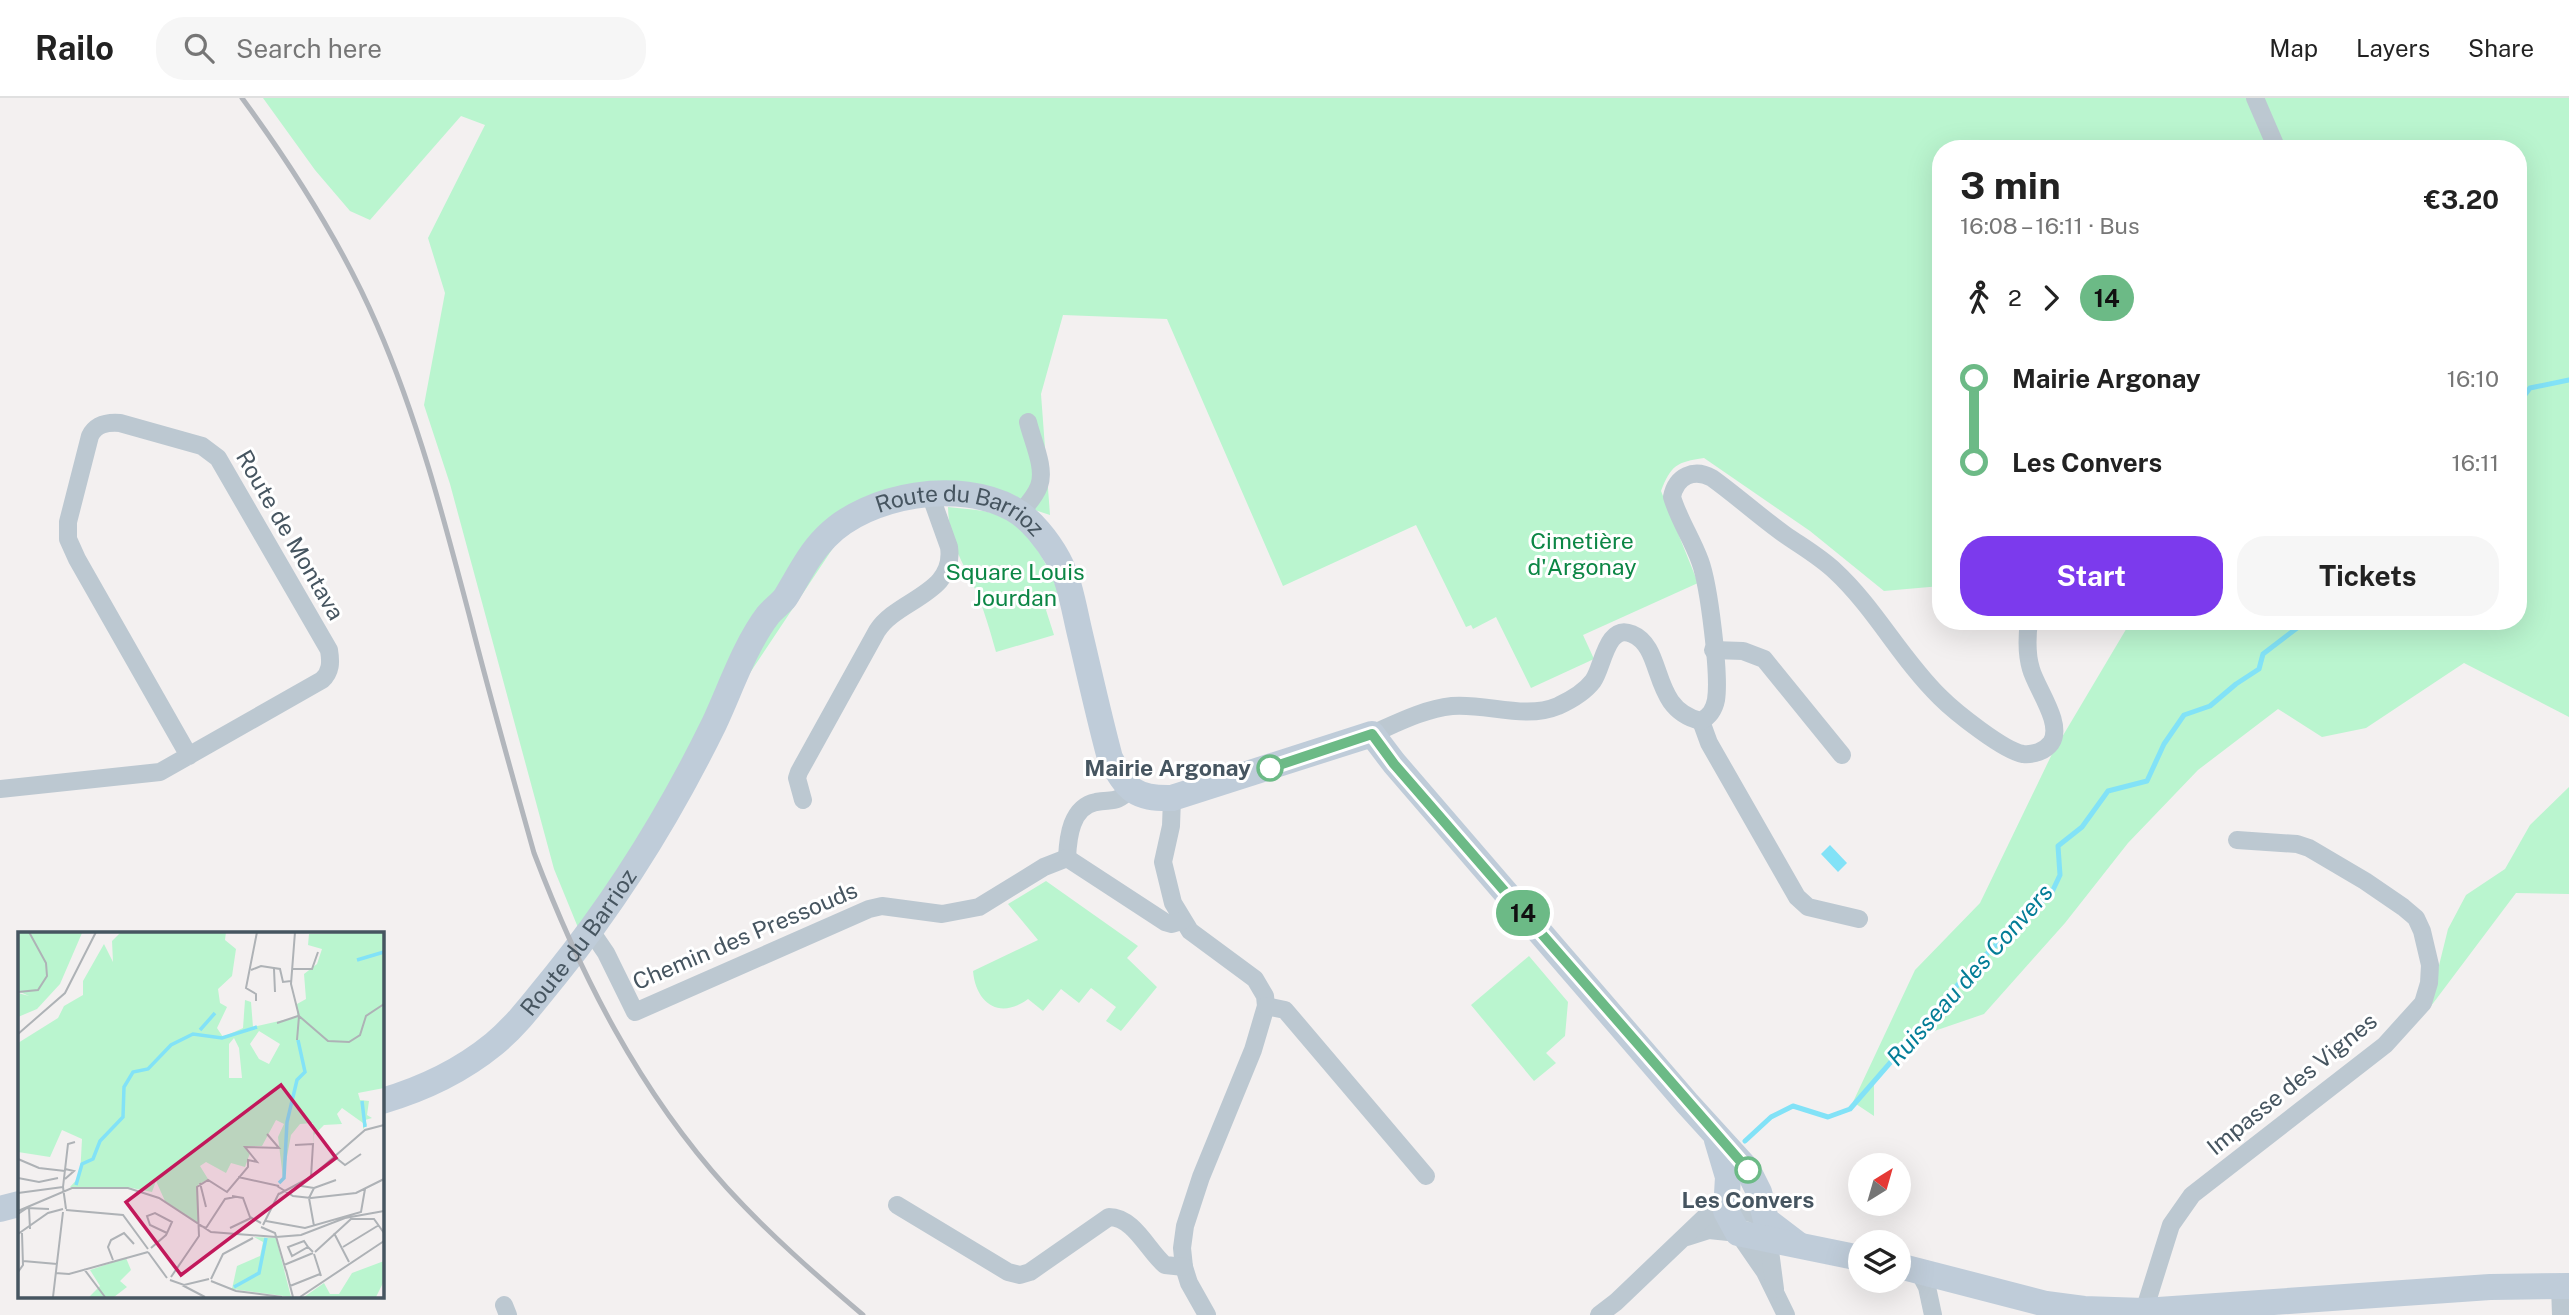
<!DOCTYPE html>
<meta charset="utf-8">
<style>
:root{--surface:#fff;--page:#f6f6f6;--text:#222;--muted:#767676;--line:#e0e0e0;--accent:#7c3aed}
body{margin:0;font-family:"Public Sans",sans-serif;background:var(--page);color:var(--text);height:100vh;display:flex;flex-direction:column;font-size:26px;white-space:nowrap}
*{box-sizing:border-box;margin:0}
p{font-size:23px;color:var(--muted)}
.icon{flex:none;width:38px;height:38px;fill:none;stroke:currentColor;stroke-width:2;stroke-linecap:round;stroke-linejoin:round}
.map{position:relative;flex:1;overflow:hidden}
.panel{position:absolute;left:1932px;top:42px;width:595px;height:490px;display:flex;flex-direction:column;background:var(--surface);border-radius:28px;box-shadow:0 7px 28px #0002}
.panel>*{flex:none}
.badge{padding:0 14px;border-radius:23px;font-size:24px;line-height:46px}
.needle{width:46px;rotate:37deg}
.tools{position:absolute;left:1848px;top:1055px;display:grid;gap:14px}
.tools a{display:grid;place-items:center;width:63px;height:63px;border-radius:50%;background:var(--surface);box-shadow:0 7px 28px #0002;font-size:35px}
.map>.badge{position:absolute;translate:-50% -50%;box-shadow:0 0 0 4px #fff}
.legs{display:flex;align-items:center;gap:10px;height:77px;padding:0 28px;font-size:23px}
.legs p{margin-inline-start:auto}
.head{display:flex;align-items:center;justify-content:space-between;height:119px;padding:0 28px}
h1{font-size:38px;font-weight:700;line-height:52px}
.cta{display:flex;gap:14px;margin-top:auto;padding:14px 28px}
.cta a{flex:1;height:80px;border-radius:28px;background:var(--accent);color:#fff;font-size:28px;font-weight:700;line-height:80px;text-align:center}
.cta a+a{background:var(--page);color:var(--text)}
ul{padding:0 28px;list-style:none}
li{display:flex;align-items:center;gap:24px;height:84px;font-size:26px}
li i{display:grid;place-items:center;width:10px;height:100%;margin:0 9px;background:currentColor}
li i::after{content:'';width:18px;height:18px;margin:-9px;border:5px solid;border-radius:50%;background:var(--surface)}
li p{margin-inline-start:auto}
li:first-child i{background:linear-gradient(#0000 50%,currentColor 0)}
li:last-child i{background:linear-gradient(currentColor 50%,#0000 0)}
header{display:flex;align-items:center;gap:42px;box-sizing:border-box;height:98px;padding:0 35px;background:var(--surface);border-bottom:2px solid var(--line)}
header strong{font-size:33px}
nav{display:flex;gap:38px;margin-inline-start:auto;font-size:24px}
.search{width:490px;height:63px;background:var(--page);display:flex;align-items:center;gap:18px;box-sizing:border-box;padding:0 24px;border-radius:28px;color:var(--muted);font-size:26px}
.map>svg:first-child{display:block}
.green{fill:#baf5cf}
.water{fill:#82e2f7}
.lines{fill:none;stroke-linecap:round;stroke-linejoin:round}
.stream{stroke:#82e2f7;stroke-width:5}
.street{stroke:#bcc8d1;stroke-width:18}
.secondary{stroke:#bfccd9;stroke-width:26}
.rail{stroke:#b2b6bc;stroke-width:5}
.line-1-casing{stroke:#fff;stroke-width:16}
.line-1{stroke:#6cba86;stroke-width:10}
.stop-1-dot{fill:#fff;stroke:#6cba86;stroke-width:3.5}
.labels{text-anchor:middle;stroke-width:6;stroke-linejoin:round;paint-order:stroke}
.street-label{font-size:23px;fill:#465560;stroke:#fff}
.park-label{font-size:23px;fill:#0c8645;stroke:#fff}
.stop-label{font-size:23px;font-weight:bold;fill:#465560;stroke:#fff;text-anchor:end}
.water-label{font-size:24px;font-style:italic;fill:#037d97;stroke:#fff}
.inset-river{fill:none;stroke:#82e2f7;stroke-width:3.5}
.inset-road{fill:none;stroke:#aeb2b6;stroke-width:2}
.view{fill:#c2185b;fill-opacity:0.15;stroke:#c2185b;stroke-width:3.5}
.inset-edge{fill:none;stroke:#465560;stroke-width:3.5}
</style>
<header>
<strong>Railo</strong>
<div class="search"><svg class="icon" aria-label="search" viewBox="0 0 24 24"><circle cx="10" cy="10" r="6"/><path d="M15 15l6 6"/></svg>Search here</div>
<nav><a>Map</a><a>Layers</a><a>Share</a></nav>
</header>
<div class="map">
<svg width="2569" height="1217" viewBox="0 0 2569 1217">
<rect width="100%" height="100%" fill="#f3f0f0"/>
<g class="green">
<path d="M263,0H2569V619L2464,565L2366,630L2322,639L2278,611L2198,672L2128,745L2065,825L1984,916L1911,941L1874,982V1018L1853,1004L1915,872L1980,805L2052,656L2128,528L2144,523H2518V51H1941V488L1884,493L1810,433L1704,360C1677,364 1671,367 1661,393L1698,485L1583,537L1594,561L1531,590L1496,519L1473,531L1471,527L1466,529L1416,427L1283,488L1167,221L1063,217L1041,296L1050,417L995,399L855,417L579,832L554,771L450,386L424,307L445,195L428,140L485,27L461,18L370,122L350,113L315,72Z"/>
<path d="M948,409C962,411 978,411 992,415C1029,426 1044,461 1058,493L1046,512L1054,537L996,554C990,533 984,511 975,491C961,460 949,445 948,409Z"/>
<path d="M2569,689V796L2516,795L2428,912L2448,831L2466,797L2505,771L2530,727Z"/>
<path d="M1046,783L1138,848L1127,860L1157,889L1121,933L1106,923L1116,909L1091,890L1079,905L1061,891L1043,913L1028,901C1000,922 976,906 973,873L1038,842L1008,806Z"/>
<path d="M1529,858L1568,904L1565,938L1546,955L1556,965L1534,983L1471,907Z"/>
</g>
<path class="water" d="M1830,747L1847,765L1838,774L1821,756Z"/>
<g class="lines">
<g class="stream">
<path d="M2518,306L2530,290L2569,282"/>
<path d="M1745,1043L1771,1019L1793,1008L1828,1019L1850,1011L1975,867L2052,794L2060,777L2058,748L2082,729L2108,693L2147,683L2164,646L2184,617L2210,608L2236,586L2259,571L2263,556L2301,527L2303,523"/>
</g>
<g class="street">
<path d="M2255,0L2277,51"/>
<path d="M1020,415C1027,407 1035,399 1039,388C1046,370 1032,342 1028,324"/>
<path d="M1713,552L1743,553L1764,561L1842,657"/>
<path d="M1701,623L1709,645L1797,799L1808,809L1859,821"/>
<path d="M1372,636C1397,625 1424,611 1452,608C1487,605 1525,622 1558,608C1571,602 1584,595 1593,583C1603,570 1606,525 1632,536C1666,550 1649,611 1701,623C1710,618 1714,612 1716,602C1720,577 1709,487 1700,463C1692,441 1679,422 1672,399C1676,378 1694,370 1712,380C1737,398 1759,418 1784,436C1801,448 1819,458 1835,473C1875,510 1901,561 1940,599C1955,614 2004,653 2023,656C2034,657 2045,653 2051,645C2064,626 2036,590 2031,571C2026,555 2027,539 2029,523"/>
<path d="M0,691L160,674L322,582C331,574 331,564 329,552L218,360L202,348L120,325C107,324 96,326 90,338L68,424V441L77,461L189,658"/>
<path d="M1172,700L1171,728L1163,764L1173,805L1190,833L1255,881L1265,898L1266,908L1253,952L1201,1079L1185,1128L1182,1150L1184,1169L1189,1185L1207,1217"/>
<path d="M803,702L797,680L799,674L877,533C897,501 956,496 949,449L930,396"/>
<path d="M1067,760C1068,739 1071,709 1096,704C1114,701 1115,706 1131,691"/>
<path d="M591,833L606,855L635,914L869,811L882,808L942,816L979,809L1044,769L1067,760L1165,824L1172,826L1182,823"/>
<path d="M1266,908L1285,912L1426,1078"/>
<path d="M897,1107L1008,1174L1020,1177L1030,1174L1109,1119C1134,1119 1148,1153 1165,1167L1184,1169"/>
<path d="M1687,1139L1709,1132L1738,1135L1765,1174L1786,1217"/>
<path d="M1918,1172L1927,1189L1933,1217"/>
<path d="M2560,1188L2561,1217"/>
<path d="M504,1207L508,1217"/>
<path d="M2144,1213L2171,1127L2192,1097L2385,947L2423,905L2429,885L2430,867L2422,833L2416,820L2403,809L2365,783L2309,750L2297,746L2237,742"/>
<path d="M1599,1217L1616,1204L1705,1119L1733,1112L1751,1115L1766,1122L1775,1191"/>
</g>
<g class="secondary">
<path id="s1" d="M382,1003C423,991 461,973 494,946C518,926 536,901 555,878C618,800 670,716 714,626C730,592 745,547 768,517C773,511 780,506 785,500C798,479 808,457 826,439C868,396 960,381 1013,411C1031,421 1048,443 1058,461C1070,483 1074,511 1080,536C1090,578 1099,619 1110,660C1127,692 1135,701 1172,700L1372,636L1394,665L1687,1005L1748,1072L1759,1094L1766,1122L1799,1147"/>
<path d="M1717,1042L1728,1079L1726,1113L1738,1135L1860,1160"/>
<path d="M0,1111L19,1106"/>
<path d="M1899,1168L2046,1206L2084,1211L2144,1213L2490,1189L2569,1188"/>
</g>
<path class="rail" d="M242,0C294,71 342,146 377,227C418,321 444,421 470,520C490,599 512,677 534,755C580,876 639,993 727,1090C769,1136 816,1177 863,1217"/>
</g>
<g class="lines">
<g class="line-1-casing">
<path id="line-1" d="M1270,670L1372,636L1394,666L1520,811L1748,1072"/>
</g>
<use href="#line-1" class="line-1"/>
</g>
<g class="stop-1-dot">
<circle cx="1270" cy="670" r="12"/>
<circle cx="1748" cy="1072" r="12"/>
</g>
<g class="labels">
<g class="street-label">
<text dy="8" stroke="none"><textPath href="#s1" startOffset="884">Route du Barrioz</textPath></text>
<text transform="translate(290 437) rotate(60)" y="8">Route de Montava</text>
<text transform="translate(745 838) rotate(-23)" y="8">Chemin des Pressouds</text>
<text dy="8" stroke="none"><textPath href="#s1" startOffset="259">Route du Barrioz</textPath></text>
<text transform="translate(2292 986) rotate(-39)" y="8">Impasse des Vignes</text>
</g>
<g class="park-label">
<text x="1582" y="451">Cimetière<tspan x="1582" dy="26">d'Argonay</tspan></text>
<text x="1015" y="482">Square Louis<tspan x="1015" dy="26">Jourdan</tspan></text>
</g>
<g class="stop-label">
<text x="1251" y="678">Mairie Argonay</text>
<text x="1748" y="1110" text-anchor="middle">Les Convers</text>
</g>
<g class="water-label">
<text transform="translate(1970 877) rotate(-48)" y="8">Ruisseau des Convers</text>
</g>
</g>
<g transform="translate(18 834)">
<rect width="366" height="366" fill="#f3f0f0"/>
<path d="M0,0L64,1L42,52L19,77L0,85V61L11,64L0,59ZM103,0H208L207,8L218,17L214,44L200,57L202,71L209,75L199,96L205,105L225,96L227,68L233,70L235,95L279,85V72L288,67L286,42L299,32L304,17L290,13L291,2L366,0V156L340,161L342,168L351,169L349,183L354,186L347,188L349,193L345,197V191L324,176L319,182L324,192L306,193L296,203V214L295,191L282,192L273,203L265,246L260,205L266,192L258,188L244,214H227L232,221L227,235L213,231L208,241L188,230L182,234L190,247L180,253L181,293L147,269L138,249L134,260L109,255H52L62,244L64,207L44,198L32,225L0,220V111L40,86L46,74L65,63V49L86,12L95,30L94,9ZM241,99L262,112L251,132L241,127L232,112ZM216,106L221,116L224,146H211V112ZM236,305L258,306L273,365L214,357L219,334L242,324L245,310ZM108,326L113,338L102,349L109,355L96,365H71L82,354L72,338ZM366,329V349L358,365H286L306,351L312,362H321L334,341Z" fill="#baf5cf" fill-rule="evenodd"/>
<path class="inset-river" d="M339,28L366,20M182,98L197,81M344,169L347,195M261,251L266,246L269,190L279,148L287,140L280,108M58,253L64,232L75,227L82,209L105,185L106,155L115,140L130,137L153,113L175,102L204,106L239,95M216,355L241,341L248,306"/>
<path class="inset-road" d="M277,0L273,52L281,84L279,108M256,37L257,60M275,37H294L300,20M233,38L243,34L262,37L265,50L273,49M0,60L20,58L29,44L28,31L11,0M238,69V62L228,56L239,0M281,84L310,109L331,110L342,103L348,84L366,72M259,91L280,84M0,102L47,61L78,0M277,213L295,212L293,245M317,225L327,233L343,222M0,227L21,236L47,239M47,237L56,239L47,247M220,245L261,254M0,246L21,250L40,246M182,251L188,275M277,253L296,256L291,266M259,254L275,264L293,266L338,261L366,247M45,255L50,212L57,210M45,255L48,277M296,256L318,248M0,261L45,255M261,262L293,245L347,198L366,193M214,264L225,266L232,285L243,291M291,266L296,294M11,276L12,297M48,278L105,283L130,317M0,279L54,256H110L141,266L193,300L258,305L283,303L327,286L366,279M0,282L9,276L31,277M248,289L287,296L343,280L347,257M181,293L188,296L207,267L217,265M245,293L261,261M243,295L257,301L268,339M212,296L233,286M316,301L331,330M0,302L30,281L45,277M290,315L286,309L270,315L274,324L290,315L295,320M325,315L361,293M133,316L148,303L149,301L154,290L137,281L129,284L132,293L149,301M130,320L149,346M297,320L333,287H356L366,301M296,322L303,344M95,328L90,315L93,308L106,301L116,312M5,329L39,332M266,333L295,321M66,337L87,365M268,338L275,365M0,340L5,333L4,301M37,341L51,342L130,320M153,345L181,304L179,255L190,248L209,260L230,235V228L239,230L227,215L261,216L249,202M193,347L205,322L235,306M152,348L166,353L191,347M193,349L218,359L264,365M164,353L187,365M272,354L302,342M35,365L45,280M282,365L366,309"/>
<path class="view" d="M263,153L318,226L163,343L108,270Z"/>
<rect width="366" height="366" class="inset-edge"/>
</g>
</svg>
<div class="tools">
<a><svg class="needle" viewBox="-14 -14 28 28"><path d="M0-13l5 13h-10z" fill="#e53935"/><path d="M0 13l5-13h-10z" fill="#767676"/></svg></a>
<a><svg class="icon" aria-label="layers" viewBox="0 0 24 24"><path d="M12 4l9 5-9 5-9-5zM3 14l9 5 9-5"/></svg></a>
</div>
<b class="badge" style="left:1523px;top:815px;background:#6cba86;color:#111">14</b>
<section class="panel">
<div class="head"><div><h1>3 min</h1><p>16:08 – 16:11 · Bus</p></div><b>€3.20</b></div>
<div class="legs"><svg class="icon" aria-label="walk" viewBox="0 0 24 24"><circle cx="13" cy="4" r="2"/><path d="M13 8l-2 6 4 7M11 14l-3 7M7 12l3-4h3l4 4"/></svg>2<svg class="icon" aria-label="forward" viewBox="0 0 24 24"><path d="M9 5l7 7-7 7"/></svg><b class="badge" style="background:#6cba86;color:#111">14</b></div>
<ul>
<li><i style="color:#6cba86"></i><b>Mairie Argonay</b><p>16:10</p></li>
<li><i style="color:#6cba86"></i><b>Les Convers</b><p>16:11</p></li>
</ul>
<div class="cta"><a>Start</a><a>Tickets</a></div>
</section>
</div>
